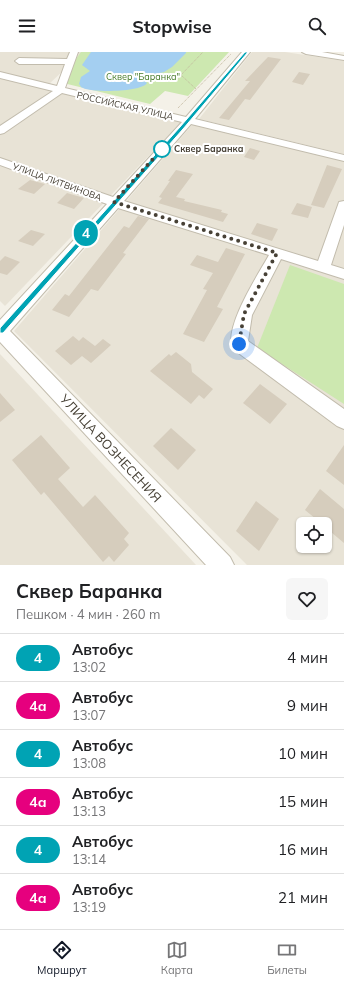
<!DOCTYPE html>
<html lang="ru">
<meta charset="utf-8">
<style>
:root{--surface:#fff;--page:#f6f6f6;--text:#202124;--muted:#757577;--line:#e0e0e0;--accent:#111827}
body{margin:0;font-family:Mulish,sans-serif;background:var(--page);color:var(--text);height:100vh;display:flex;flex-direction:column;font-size:15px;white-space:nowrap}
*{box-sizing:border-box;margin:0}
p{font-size:13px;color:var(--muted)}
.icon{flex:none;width:22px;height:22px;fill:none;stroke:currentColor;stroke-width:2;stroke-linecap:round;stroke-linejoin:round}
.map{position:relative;height:513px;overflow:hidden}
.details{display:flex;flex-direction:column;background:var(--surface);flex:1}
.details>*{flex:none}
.badge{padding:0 8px;border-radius:13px;font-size:14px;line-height:26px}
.tools{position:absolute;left:296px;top:465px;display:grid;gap:8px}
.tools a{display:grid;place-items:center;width:36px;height:36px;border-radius:6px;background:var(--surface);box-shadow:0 1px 3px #0004;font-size:20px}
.you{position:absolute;width:20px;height:20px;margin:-10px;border:3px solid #fff;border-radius:50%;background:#1a73e8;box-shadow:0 0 0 6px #1a73e833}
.map>.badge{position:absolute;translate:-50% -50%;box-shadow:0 0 0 2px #fff}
.round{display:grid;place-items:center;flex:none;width:42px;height:42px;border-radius:6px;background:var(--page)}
.summary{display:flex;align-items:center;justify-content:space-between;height:68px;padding:0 16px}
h1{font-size:19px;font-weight:700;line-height:30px}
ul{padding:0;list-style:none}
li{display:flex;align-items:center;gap:12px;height:48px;padding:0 16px;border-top:1px solid var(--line)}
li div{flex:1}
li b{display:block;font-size:15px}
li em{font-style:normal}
li .badge{min-width:44px;font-weight:700;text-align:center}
header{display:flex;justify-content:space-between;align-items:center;height:52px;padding:0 16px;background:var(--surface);font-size:18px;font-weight:700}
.tabs{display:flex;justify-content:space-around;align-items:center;height:56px;border-top:1px solid var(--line);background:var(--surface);font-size:11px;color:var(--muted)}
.tabs a{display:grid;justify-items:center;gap:2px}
.tabs .on{color:var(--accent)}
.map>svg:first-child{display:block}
.residential{fill:#e8e3d6;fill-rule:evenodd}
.green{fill:#cde8b0}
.water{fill:#a4cff1}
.building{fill:#d6cdbd}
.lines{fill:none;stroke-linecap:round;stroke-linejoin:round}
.minor-casing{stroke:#c2bcad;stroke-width:2}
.path{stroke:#c1b59b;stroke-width:1;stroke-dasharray:1 1;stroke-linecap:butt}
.minor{fill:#fff;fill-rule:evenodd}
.line{fill:#00a3b4;stroke:#fff}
.walk{stroke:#474136;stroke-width:4;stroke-dasharray:0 7.2}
.stop-dot{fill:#fff;stroke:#00a3b4;stroke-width:2}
.labels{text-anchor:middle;stroke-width:4;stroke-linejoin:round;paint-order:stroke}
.far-park-label{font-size:9px;fill:#457a29;stroke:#fff}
.far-street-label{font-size:9px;fill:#474136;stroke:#fff}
.far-stop-label{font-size:9px;font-weight:bold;fill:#474136;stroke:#fff;text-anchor:start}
.near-street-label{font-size:13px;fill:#474136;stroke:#fff}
</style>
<header><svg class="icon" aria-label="menu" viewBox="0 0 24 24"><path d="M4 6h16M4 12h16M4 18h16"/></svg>Stopwise<svg class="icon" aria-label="search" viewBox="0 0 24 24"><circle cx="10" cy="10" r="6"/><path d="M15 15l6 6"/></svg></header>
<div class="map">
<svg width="344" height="513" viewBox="0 0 344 513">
<rect width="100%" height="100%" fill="#f4f1e8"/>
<g class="residential">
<path d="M0,0H83L49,32L0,21Z"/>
<path d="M252,0H285L344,9V102L199,67Z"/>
<path d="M0,26L181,70L5,254L0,249Z"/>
<path d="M192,73L344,108V513H247L14,279ZM303,472H325V494H303Z"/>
<path d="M0,302L196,513H0Z"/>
</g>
<g class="green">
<path d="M81,0H229L188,44L165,39L150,52L59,30Z"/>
<path d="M290,213L344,232V352L257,296Z"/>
</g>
<path class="water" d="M91,0H186V1L172,15L164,20L151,23L142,22L141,26L147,31C142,40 93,41 83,36C80,35 81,34 79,32L81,25L90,19L82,13Z"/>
<g class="building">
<path d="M268,5L281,7L250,48L245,47L229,68L219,66L250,29H245Z"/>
<path d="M299,20L310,22L303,33L292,30Z"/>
<path d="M250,96L260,99L254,108L244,105Z"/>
<path d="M327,113L342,117L324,156L311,153Z"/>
<path d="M176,118L193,122L176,145L185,147L184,149L222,158L221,160L228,162L223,170L158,151L162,146L159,145L170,129H168Z"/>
<path d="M30,128L45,132L34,142L18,137Z"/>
<path d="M67,141L84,146L74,157L57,151Z"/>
<path d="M297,151L312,155L308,166L291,162Z"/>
<path d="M138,164L149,167L123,201L126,202L98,239L91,237L69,265L52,258L65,242L69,244L124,174L129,176Z"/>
<path d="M257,171L278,177L272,189L251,182Z"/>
<path d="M31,178L45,182L33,194L18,189Z"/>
<path d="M226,196L245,202L217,255L223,257L204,290L183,282L207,238L203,237L213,221L190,213L197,203L218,210Z"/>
<path d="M5,204L20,210L7,223L0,221V209Z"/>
<path d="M73,284L79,289L83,285L95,294L103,287L111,293L91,311L82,304L71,313L55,299Z"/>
<path d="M176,300L191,312L192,320L213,337L204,347L199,343L191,352L150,319L169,302L171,304Z"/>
<path d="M260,332L287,352L270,372L243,351Z"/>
<path d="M0,341L15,358L0,370Z"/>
<path d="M171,376L196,398L178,418L153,394Z"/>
<path d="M41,383L70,416L58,427L83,455L95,443L129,481L124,487L129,493L114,510L109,504L103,510L44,440L41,443L12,408Z"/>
<path d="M344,393V433L326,419Z"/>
<path d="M320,437L344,457V491L325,475V472H322L305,458Z"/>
<path d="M256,449L279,467L259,499L236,479Z"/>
</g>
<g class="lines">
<g class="minor-casing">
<g id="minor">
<path d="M70,0H78L65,36L186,65L242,0H250L195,67L344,103V109L191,72L124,149L318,209L338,153L339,150L344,149V173L331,213L344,217V227L281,207L252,263L248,289L344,357V377L337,374L233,297C223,276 258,223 269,203L118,156L10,279L230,505L234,513H206L0,290V268L107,152L0,113V106L113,145L182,70L62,41L4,81L0,82V74L53,39L0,26V20L57,34L65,12H19L15,9L19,6L67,7Z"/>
<path d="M302,0H322L344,4V8L306,2Z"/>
</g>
</g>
<g class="path">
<path d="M196,37L181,23L203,0"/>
<path d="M178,56L231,2"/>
</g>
<use href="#minor" class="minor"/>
</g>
<path class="line" d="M245,0H248L183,77L3,281H0V276L180,75Z"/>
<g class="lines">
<path class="walk" d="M162,97L114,150L277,201L244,262L239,292"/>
</g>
<circle class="stop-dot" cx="162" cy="97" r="8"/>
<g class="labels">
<g class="far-park-label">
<text x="143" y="28">Сквер "Баранка"</text>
</g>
<g class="far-street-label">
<text transform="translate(125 54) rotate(13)" y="3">РОССИЙСКАЯ УЛИЦА</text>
<text transform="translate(57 130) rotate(20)" y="3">УЛИЦА ЛИТВИНОВА</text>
</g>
<g class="far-stop-label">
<text x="174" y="100">Сквер Баранка</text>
</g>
<g class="near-street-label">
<text transform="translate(111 396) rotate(47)" y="5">УЛИЦА ВОЗНЕСЕНИЯ</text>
</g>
</g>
</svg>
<div class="tools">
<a><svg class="icon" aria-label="locate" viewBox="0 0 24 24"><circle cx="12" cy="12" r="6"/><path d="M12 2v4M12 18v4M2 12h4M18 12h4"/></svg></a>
</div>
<div class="you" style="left:239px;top:292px"></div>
<b class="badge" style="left:86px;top:181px;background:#00a3b4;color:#fff">4</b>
</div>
<section class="details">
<div class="summary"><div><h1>Сквер Баранка</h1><p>Пешком · 4 мин · 260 m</p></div><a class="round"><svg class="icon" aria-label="heart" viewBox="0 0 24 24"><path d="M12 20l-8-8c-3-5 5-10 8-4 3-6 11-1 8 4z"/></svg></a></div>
<ul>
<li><span class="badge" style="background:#00a3b4;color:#fff">4</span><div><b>Автобус</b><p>13:02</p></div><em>4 мин</em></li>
<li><span class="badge" style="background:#e6007e;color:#fff">4а</span><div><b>Автобус</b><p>13:07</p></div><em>9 мин</em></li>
<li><span class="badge" style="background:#00a3b4;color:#fff">4</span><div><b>Автобус</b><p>13:08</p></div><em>10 мин</em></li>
<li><span class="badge" style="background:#e6007e;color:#fff">4а</span><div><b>Автобус</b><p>13:13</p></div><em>15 мин</em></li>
<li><span class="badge" style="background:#00a3b4;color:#fff">4</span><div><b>Автобус</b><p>13:14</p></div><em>16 мин</em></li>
<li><span class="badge" style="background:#e6007e;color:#fff">4а</span><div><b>Автобус</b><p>13:19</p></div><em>21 мин</em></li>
</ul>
</section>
<nav class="tabs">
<a class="on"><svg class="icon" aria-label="directions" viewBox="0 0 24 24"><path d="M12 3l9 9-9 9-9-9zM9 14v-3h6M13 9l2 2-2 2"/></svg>Маршрут</a>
<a><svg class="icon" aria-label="map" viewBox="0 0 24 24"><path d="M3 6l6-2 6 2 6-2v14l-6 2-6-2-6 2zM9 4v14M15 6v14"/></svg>Карта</a>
<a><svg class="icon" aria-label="tickets" viewBox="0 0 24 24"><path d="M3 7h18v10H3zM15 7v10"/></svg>Билеты</a>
</nav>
